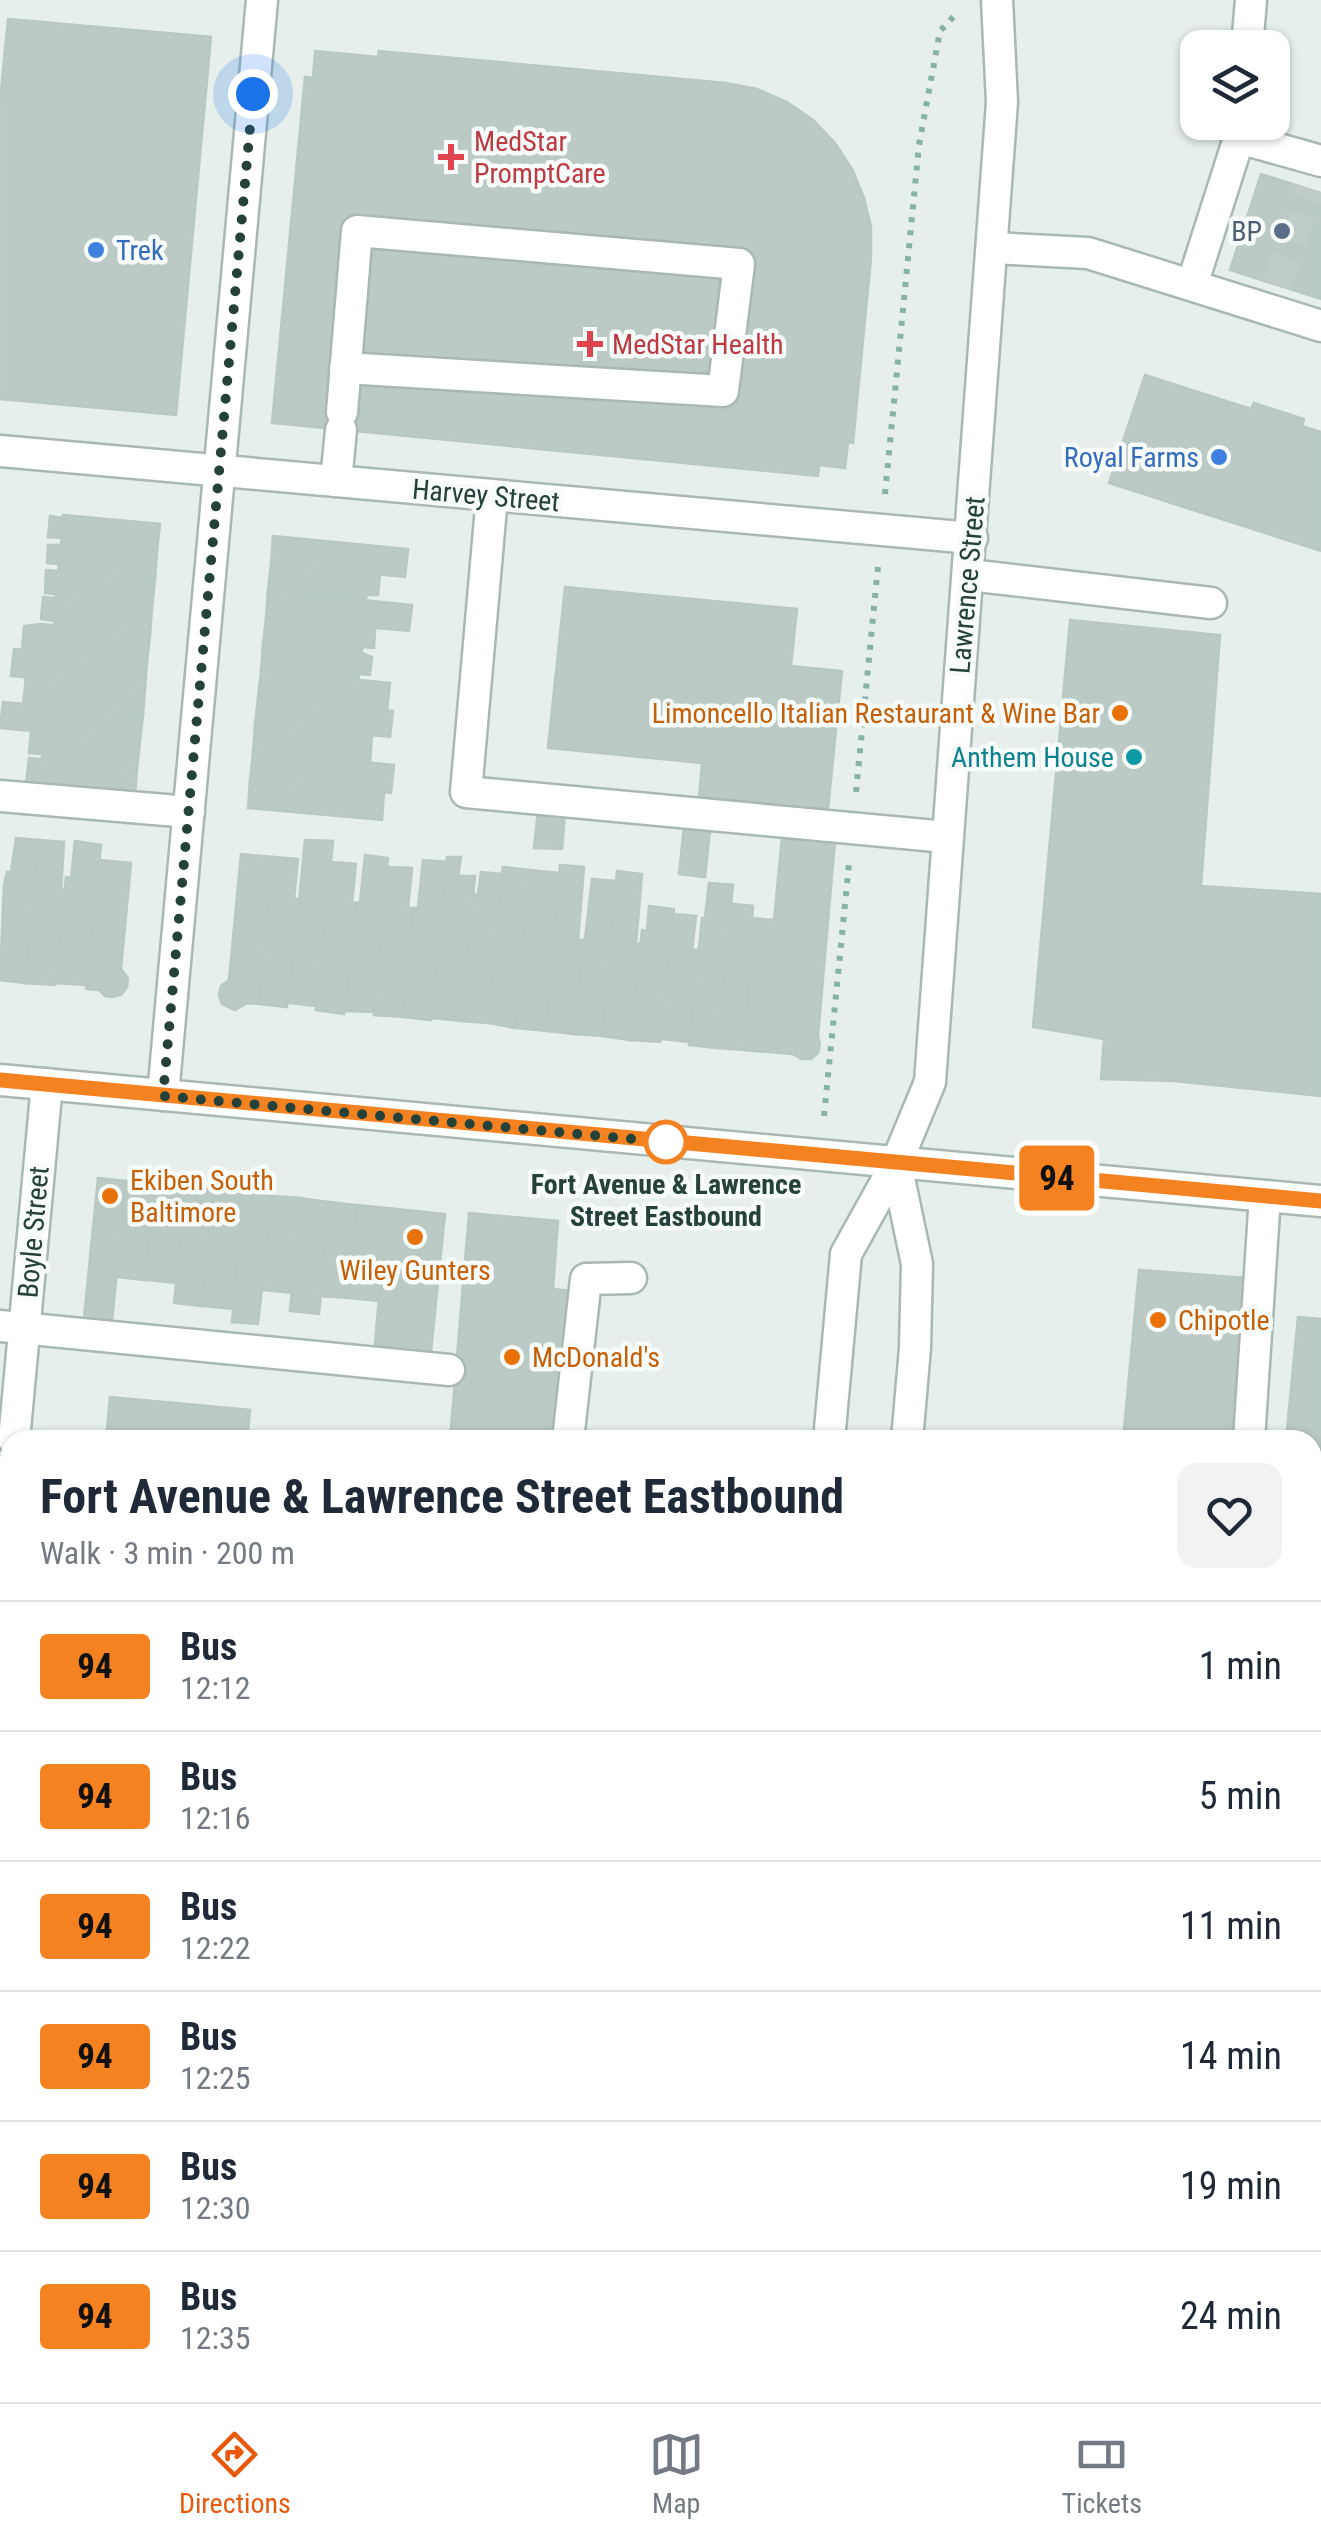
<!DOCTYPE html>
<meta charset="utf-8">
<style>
:root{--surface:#fff;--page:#f2f2f3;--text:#1f2937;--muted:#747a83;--line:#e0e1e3;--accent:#ea580c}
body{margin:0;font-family:"Roboto Condensed",sans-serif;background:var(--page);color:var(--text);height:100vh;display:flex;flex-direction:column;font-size:38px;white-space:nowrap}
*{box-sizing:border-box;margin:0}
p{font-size:32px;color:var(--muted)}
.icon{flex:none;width:55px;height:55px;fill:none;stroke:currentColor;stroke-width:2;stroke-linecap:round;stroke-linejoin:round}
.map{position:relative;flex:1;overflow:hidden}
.panel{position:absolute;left:0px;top:1430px;width:1322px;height:972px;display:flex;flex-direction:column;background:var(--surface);border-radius:30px 30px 0 0;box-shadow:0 2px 8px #0004}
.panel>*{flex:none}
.badge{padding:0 20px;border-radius:8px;font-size:35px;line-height:65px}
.buttons{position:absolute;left:1180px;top:30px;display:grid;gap:20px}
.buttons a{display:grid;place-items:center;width:110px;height:110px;border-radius:20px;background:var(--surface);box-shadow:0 2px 8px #0004;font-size:50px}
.you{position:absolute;width:50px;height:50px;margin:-25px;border:8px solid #fff;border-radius:50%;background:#1a73e8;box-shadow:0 0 0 15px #1a73e833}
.map>.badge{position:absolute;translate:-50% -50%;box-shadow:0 0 0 5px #fff}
.round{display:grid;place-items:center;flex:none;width:105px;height:105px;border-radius:20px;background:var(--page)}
.head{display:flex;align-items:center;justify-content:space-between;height:170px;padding:0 40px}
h1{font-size:48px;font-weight:700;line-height:75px}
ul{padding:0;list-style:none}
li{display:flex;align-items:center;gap:30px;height:130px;padding:0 40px;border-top:2px solid var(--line)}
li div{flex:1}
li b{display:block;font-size:38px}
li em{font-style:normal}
li .badge{min-width:110px;font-weight:700;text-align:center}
.tabs{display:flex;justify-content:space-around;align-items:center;height:140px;border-top:2px solid var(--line);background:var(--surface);font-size:28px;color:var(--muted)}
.tabs a{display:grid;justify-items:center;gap:5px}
.tabs .active{color:var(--accent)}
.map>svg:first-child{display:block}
.building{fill:#bbcac4;stroke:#b8c9c2;stroke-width:2.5}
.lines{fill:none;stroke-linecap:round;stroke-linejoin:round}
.minor-tunnel{stroke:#bfccc8;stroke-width:30;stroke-dasharray:30 15;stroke-linecap:butt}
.minor-casing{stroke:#a8b8b2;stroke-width:35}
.path{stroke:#86b3a5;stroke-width:6;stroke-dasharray:5 8;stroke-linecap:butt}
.minor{stroke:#fff;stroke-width:30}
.line-casing{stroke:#fff;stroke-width:22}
.line{stroke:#f58220;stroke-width:15}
.walk{stroke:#24423a;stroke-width:10;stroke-dasharray:0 18}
.health-dot{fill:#e0444e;stroke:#f7fbf9;stroke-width:4}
.service-dot{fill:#5c6f8a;stroke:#f7fbf9;stroke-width:4}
.shop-dot{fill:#3f7fe0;stroke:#f7fbf9;stroke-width:4}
.food-dot{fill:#e8710a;stroke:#f7fbf9;stroke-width:4}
.culture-dot{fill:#0f9aa8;stroke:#f7fbf9;stroke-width:4}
.stop-dot{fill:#fff;stroke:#f58220;stroke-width:5}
.labels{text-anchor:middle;stroke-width:9;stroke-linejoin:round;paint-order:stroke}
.health-label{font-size:28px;fill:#be3a42;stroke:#f7fbf9;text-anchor:start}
.service-label{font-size:28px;fill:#4e5e75;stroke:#f7fbf9;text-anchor:end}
.shop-label{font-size:28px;fill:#366cbe;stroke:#f7fbf9;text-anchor:start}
.street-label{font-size:28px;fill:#24423a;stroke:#f7fbf9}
.food-label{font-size:28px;fill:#c56008;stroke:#f7fbf9;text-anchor:start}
.culture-label{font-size:28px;fill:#0d838f;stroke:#f7fbf9;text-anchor:end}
.stop-label{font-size:28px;font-weight:bold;fill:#24423a;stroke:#f7fbf9}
</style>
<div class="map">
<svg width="1321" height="2402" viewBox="0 0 1321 2402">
<rect width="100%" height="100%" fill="#e6efeb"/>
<g class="building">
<path d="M8,19L211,37L176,415L0,399V102Z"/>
<path d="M315,51L378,57L379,51L726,83L757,89L787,102L813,120L835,143L852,169L864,198L871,227V258L853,443L848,442L845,468L819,465L818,476L272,423L305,77L313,78Z"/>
<path d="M1261,174L1321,193V299L1230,270Z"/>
<path d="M1145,375L1251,409L1254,403L1304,419L1302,426L1321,432V551L1109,483Z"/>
<path d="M63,515L160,524L157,551L61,543L62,538L48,537L50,516L63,518Z"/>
<path d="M273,536L408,549L405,577L271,564Z"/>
<path d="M61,543L157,551L155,580L58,571L59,564L47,563L48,545H61Z"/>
<path d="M271,564L380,575L378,595H367L366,598L268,590Z"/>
<path d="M46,570L155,580L152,608L55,599L56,594L45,593Z"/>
<path d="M565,587L797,609L791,666L842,671L828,809L699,797L702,763L548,748Z"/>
<path d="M268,590L412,605L409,631L266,618Z"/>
<path d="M43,597L152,608L150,635L54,626L55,621L41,619Z"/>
<path d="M266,618L375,628L374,648L362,647V653L263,644Z"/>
<path d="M1070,620L1220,635L1201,886L1321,894V1096L1174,1081L1101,1079L1104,1039L1033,1027Z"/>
<path d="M41,624L150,635L147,662L22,650L24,626Z"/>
<path d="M263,644L362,653L372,657L370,675L358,674L359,680L261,671Z"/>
<path d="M14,649L147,662L145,689L11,676Z"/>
<path d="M261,671L390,683L387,710L258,698Z"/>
<path d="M26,677L145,689L143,715L23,704Z"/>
<path d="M258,698L393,711L390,737L255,724Z"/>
<path d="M3,702L143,715L140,741L0,728Z"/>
<path d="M255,724L372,736L370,763L253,752Z"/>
<path d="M31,731L140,741L137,769L42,759V754L29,753Z"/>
<path d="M253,752L394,765L391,793L250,780Z"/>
<path d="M29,758L137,769L135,795L26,785Z"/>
<path d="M250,780L384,792L382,820L248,808Z"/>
<path d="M538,810L565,812L562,849L534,848Z"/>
<path d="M684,827L710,830L705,877L679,874Z"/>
<path d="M782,837L835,841L818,1036L820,1045L818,1053L811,1059H801L793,1054L744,1050L752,956L749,955L752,918L774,920Z"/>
<path d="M16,838L39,840L25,983L0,980L4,885L7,872H11Z"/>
<path d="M39,840L64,842L61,890H65L55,985L25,983Z"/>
<path d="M305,840L333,841L317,1006L289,1003Z"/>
<path d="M75,841L101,845L86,989V985L56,983L66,877L71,878Z"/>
<path d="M241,854L273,857L259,1004L247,1003L235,1010L222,1004L219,995L221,986L229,980Z"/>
<path d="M365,855L388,858L374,1012L346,1011L356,903H360Z"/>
<path d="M273,857L298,859L294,899H299L287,1007L259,1004Z"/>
<path d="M447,857H461L458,876H475L461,1021L431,1018Z"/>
<path d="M99,860L131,863L121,969L128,978L127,987L121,995L112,997L105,996L99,990L87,989Z"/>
<path d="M423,860L447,862L431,1020L403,1017L413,908H418Z"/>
<path d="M331,862L356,864L352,902L356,903L344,1014L316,1010Z"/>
<path d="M560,865L584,867L578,940H583L574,1034L546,1031Z"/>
<path d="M388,867L412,868L408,908H413L403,1017L374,1015Z"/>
<path d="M503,867L488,1023L461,1021L473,894L478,895L481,872L502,874Z"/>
<path d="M503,867L530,870L515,1028L488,1023Z"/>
<path d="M530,870L560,873L546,1031L515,1028Z"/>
<path d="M617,871L642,874L636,944H641L630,1040L602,1036Z"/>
<path d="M592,879L616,881L602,1036L574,1034Z"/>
<path d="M709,883L733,885L717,1048L689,1045L702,918H705Z"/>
<path d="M732,904L753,906L744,1050L717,1048Z"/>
<path d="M649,906L674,909L660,1042L630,1040L642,930L647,931Z"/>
<path d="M673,914L696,916L692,950H698L689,1042L660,1039Z"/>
<path d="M98,1178L126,1181L111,1331L83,1328Z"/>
<path d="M126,1181L154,1184L145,1280L117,1277Z"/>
<path d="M154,1184L186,1187L176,1283L145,1280Z"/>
<path d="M186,1187L213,1189L202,1306L174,1303Z"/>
<path d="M213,1189L243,1193L232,1309L202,1306Z"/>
<path d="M243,1193L272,1196L258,1324L232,1322Z"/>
<path d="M272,1196L300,1198L292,1293L263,1290Z"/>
<path d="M300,1198L329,1202L319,1314L290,1311Z"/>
<path d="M329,1202L357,1205L349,1298L320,1296Z"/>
<path d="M357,1205L387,1208L378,1301L349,1298Z"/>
<path d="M387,1208L445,1214L430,1361L374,1355Z"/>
<path d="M469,1213L558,1221L553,1289L572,1291L559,1440H450Z"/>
<path d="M1139,1270L1245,1278L1230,1440H1123Z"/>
<path d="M1298,1317L1321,1319V2215L1312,2214V1440H1286Z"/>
<path d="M110,1397L250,1410L247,1440H106Z"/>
<path d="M904,2392H1138L1137,2402H903Z"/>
</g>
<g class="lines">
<path class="minor-tunnel" d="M1277,285L1310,189"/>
<g class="minor-casing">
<g id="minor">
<path d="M1247,48L1251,0"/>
<path d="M1239,138L1321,161"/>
<path d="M992,248L1088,253L1321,326"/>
<path d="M1192,285L1239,138L1241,122"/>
<path d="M342,412L357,231L739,264L723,391L345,368"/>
<path d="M0,451L972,538"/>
<path d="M336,481L341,430"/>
<path d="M492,496L466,792L946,837"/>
<path d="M969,575L1211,603"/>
<path d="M0,796L189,812"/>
<path d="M0,1080L1321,1201"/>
<path d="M163,1095L262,0"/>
<path d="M896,1164L917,1264L915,1348L907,1440"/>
<path d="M0,1326L449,1370"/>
<path d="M14,1440L47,1084"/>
<path d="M568,1440L586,1279L631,1278"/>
<path d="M829,1440L846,1254L896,1164L930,1082L1002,102L997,0"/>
<path d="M1249,1440L1265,1196"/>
<path d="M0,1591L10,1482"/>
<path d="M859,2402L860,2392"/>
<path d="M1163,2402L1164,2392"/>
</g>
</g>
<g class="path">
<path d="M885,494L919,145L940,31L958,12"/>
<path d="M856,792L878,566"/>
<path d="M824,1116L849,864"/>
</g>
<use href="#minor" class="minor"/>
</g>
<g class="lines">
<g class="line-casing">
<path id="line" d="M0,1080L1321,1201"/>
</g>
<use href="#line" class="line"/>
<path class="walk" d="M253,94L163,1096L666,1142"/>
</g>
<g class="health-dot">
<path d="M446 142h10v10h10v10h-10v10h-10v-10h-10v-10h10z"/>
<path d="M585 329h10v10h10v10h-10v10h-10v-10h-10v-10h10z"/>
</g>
<circle class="service-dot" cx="1282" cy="231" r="10"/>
<g class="shop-dot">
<circle cx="96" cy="250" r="10"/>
<circle cx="1219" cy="457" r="10"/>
</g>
<g class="food-dot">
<circle cx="1120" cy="713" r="10"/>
<circle cx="110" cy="1196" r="10"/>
<circle cx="415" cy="1237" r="10"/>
<circle cx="1158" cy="1320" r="10"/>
<circle cx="512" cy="1357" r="10"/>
</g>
<circle class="culture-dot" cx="1134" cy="757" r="10"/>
<circle class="stop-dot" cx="666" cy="1142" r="20"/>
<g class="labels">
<g class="health-label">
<text x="474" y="151">MedStar<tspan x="474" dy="32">PromptCare</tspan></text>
<text x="612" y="354">MedStar Health</text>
</g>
<g class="service-label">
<text x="1262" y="241">BP</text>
</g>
<g class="shop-label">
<text x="116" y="260">Trek</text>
<text x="1199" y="467" text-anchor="end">Royal Farms</text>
</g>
<g class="street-label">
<text transform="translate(486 495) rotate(5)" y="10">Harvey Street</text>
<text transform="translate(967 585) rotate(-85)" y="10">Lawrence Street</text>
<text transform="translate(33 1232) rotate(-85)" y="10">Boyle Street</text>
</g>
<g class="food-label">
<text x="1100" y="723" text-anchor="end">Limoncello Italian Restaurant &amp; Wine Bar</text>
<text x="130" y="1190">Ekiben South<tspan x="130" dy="32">Baltimore</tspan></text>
<text x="415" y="1280" text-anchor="middle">Wiley Gunters</text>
<text x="1178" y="1330">Chipotle</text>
<text x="532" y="1367">McDonald's</text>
</g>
<g class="culture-label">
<text x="1114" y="767">Anthem House</text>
</g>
<g class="stop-label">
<text x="666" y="1194">Fort Avenue &amp; Lawrence<tspan x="666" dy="32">Street Eastbound</tspan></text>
</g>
</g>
</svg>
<div class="buttons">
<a><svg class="icon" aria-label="layers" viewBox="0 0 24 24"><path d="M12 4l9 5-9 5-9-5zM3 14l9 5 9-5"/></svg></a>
</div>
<div class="you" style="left:253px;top:94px"></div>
<b class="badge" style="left:1057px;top:1178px;background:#f58220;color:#111">94</b>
<section class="panel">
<div class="head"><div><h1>Fort Avenue &amp; Lawrence Street Eastbound</h1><p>Walk · 3 min · 200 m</p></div><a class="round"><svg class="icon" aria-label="heart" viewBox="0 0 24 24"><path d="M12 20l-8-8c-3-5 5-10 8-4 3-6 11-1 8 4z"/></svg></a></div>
<ul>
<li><span class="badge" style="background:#f58220;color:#111">94</span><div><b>Bus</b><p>12:12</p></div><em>1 min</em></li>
<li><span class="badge" style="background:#f58220;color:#111">94</span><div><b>Bus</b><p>12:16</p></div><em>5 min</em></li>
<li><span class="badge" style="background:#f58220;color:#111">94</span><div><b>Bus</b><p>12:22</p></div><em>11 min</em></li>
<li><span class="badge" style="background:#f58220;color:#111">94</span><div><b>Bus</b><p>12:25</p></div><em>14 min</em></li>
<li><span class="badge" style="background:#f58220;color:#111">94</span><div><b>Bus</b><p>12:30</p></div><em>19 min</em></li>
<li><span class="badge" style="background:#f58220;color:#111">94</span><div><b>Bus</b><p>12:35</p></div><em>24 min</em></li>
</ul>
</section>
</div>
<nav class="tabs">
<a class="active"><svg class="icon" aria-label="directions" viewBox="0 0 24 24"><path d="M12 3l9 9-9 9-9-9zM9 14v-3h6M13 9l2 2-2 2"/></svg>Directions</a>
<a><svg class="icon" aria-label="map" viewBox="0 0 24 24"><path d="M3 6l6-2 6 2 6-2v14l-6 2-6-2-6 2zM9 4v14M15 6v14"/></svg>Map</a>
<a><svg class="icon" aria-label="tickets" viewBox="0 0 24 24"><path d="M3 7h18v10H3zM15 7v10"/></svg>Tickets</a>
</nav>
